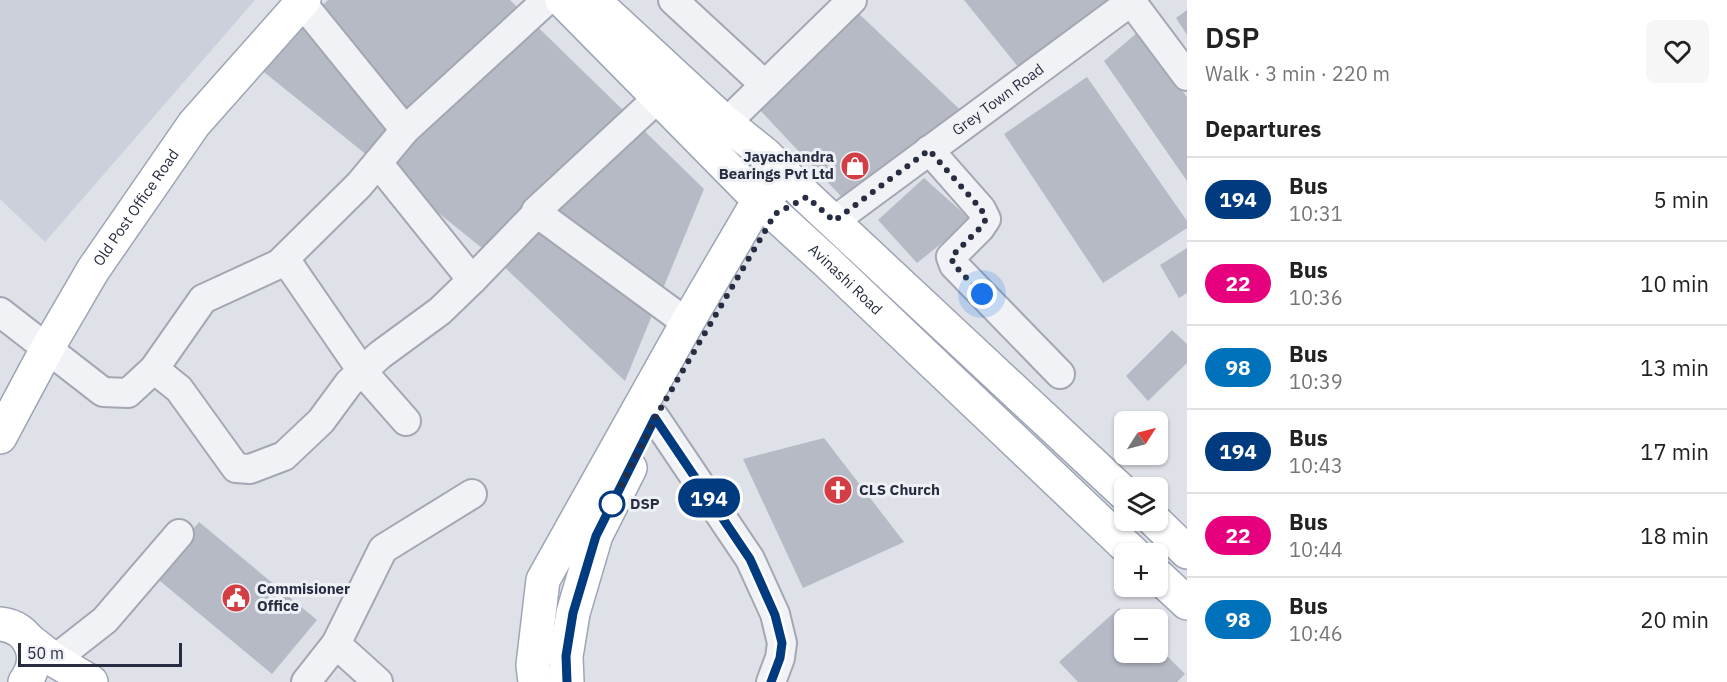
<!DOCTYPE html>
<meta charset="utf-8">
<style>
:root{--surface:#fff;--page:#f6f6f6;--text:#222;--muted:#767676;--line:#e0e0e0}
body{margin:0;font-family:"IBM Plex Sans",sans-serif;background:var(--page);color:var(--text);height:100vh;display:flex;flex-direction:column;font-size:22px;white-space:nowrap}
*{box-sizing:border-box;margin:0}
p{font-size:20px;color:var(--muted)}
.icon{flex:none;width:33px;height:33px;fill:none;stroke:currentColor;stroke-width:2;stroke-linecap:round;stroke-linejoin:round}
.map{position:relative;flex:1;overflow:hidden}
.drawer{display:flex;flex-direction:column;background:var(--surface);width:540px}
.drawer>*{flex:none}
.badge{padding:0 12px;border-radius:20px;font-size:21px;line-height:39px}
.needle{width:39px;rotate:54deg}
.buttons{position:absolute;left:1114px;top:411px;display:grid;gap:12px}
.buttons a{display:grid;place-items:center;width:54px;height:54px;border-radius:9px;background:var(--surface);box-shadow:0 2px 4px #0004;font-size:30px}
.scale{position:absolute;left:18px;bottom:15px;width:164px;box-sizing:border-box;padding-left:6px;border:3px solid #272d40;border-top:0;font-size:16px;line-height:21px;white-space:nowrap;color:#272d40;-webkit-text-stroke:4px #eef0f6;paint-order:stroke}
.you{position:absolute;width:30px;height:30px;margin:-15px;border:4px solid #fff;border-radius:50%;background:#1a73e8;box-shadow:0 0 0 9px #1a73e833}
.map>.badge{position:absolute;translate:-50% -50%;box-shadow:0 0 0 3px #fff}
h2{padding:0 18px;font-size:22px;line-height:54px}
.round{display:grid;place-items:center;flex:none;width:63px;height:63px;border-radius:9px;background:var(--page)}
.headline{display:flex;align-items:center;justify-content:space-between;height:102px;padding:0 18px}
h1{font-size:28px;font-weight:600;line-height:45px}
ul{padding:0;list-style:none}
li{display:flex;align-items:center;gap:18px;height:84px;padding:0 18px;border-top:2px solid var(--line)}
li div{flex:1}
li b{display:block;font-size:22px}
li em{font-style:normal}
li .badge{min-width:66px;font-weight:700;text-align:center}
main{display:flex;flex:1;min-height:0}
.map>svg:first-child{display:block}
.built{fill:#ccd0da}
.building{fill:#b5bac5}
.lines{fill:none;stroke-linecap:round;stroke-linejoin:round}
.minor-casing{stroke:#a3a7b2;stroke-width:32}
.major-casing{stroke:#9da4b4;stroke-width:36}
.minor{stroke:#f1f2f6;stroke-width:28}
.major{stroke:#fff;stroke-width:33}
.line-casing{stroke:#fff;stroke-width:14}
.line{stroke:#003b80;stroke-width:9}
.walk{stroke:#272d40;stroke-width:6;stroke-dasharray:0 10.8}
.stop-dot{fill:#fff;stroke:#003b80;stroke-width:3}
.labels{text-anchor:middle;stroke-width:6;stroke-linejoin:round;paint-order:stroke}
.street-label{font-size:15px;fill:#272d40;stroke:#eef0f6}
.poi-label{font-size:15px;font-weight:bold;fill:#272d40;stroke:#eef0f6;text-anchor:start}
.stop-label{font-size:15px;font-weight:bold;fill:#272d40;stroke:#eef0f6;text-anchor:start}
</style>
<main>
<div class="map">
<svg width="1187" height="682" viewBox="0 0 1187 682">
<rect width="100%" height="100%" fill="#dee1e8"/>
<path class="built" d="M0,0H255L45,242L0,199Z"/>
<g class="building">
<path d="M328,0H510L704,189L625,381L498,261L259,68Z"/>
<path d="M964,0H1127L1027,78Z"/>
<path d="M1187,10V35L1176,18Z"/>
<path d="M856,11L971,120L852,208L758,108Z"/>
<path d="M1138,32L1187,97V181L1104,61Z"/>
<path d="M1087,77L1187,221V228L1103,283L1004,134Z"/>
<path d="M924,178L971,220L917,263L878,220Z"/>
<path d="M1187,248V293L1179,298L1160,265Z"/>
<path d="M1172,330L1187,344V363L1148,401L1126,376Z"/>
<path d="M824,438L904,542L803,588L743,459Z"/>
<path d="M199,522L317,620L272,674L154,576Z"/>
<path d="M1119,608L1131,620H1125V652H1158V647L1185,674L1177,682H1078L1059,662Z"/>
</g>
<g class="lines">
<g class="minor-casing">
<g id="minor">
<path d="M673,0L765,85"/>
<path d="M1131,1L1187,76"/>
<path d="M302,3L405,130"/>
<path d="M726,123L852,0"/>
<path d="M929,150L981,209L986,219L980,228L951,257L954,265L1060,374"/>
<path d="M378,163L472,280"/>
<path d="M536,211L659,97"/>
<path id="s1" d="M834,221L1133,0"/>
<path d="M285,259L362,371L406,421"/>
<path d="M0,312L103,392L128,393L154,369L179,389L236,468L250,469L284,456L321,421L349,383L380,355L440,311L472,280L537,213L687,323"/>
<path d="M154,369L203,299L279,264L359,185L405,130L547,0"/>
<path d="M655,418L750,559L775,614L782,643L780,658L771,682"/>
<path d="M336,644L378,682"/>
<path d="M54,660L105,620L179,534"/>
<path d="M306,682L336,644L383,549L472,494"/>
</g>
</g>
<g class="major-casing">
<g id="major">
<path id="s2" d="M562,0L759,200L827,262L1134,554"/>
<path d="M593,0L726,123L766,155L807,197L1125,494"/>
<path id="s3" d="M0,437L47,349L93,270L194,124L304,0"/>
<path d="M1154,520L1187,552"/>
<path d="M1158,576L1187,603"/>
<path d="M0,624C31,627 43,658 25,682"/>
<path d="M29,640L54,660L91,682"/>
<path d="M535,682L533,665L543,580L687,323L759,200L775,188"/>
<path d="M567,682L566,656L573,613L596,535L630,468"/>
</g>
</g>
<use href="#minor" class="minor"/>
<use href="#major" class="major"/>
</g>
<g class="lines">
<g class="line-casing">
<path id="line" d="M567,682L566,656L573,613L596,536L655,418L750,559L775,615L782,643L780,658L771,682"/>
</g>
<use href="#line" class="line"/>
<path class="walk" d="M612,504L655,418L775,214L807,197L834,221L929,150L981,209L986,219L980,228L951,257L954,265L982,294"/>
</g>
<defs>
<g id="shop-disc" transform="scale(1.5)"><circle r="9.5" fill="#d23e44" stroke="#eef0f6"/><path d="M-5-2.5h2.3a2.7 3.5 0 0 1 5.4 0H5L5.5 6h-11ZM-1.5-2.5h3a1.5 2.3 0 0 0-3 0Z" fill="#fff"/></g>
<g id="church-disc" transform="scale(1.5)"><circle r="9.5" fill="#d23e44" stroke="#eef0f6"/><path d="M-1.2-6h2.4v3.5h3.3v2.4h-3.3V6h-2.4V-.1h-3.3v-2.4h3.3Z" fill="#fff"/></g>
<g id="civic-disc" transform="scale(1.5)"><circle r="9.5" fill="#d23e44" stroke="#eef0f6"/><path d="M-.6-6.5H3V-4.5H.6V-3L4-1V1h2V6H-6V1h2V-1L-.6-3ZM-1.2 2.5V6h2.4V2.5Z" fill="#fff"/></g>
</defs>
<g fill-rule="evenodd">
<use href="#shop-disc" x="855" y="166"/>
<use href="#church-disc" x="838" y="490"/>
<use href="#civic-disc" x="236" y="598"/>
</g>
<circle class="stop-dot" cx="612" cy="504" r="12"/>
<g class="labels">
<g class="street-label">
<text dy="5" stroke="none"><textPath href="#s1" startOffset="204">Grey Town Road</textPath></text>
<text dy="5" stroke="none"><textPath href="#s3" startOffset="267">Old Post Office Road</textPath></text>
<text dy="5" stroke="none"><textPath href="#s2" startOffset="398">Avinashi Road</textPath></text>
</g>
<g class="poi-label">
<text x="834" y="162" text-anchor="end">Jayachandra<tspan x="834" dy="17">Bearings Pvt Ltd</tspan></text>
<text x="859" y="495">CLS Church</text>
<text x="257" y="594">Commisioner<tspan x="257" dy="17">Office</tspan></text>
</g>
<g class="stop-label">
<text x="630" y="509">DSP</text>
</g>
</g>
</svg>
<div class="buttons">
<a><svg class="needle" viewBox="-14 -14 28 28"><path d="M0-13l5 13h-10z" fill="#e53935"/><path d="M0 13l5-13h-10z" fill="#767676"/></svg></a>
<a><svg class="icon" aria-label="layers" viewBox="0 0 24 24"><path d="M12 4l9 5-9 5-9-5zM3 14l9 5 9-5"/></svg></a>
<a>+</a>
<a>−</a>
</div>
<div class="scale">50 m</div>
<div class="you" style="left:982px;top:294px"></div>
<b class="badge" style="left:709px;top:498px;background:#003b80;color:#fff">194</b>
</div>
<section class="drawer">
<div class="headline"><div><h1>DSP</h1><p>Walk · 3 min · 220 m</p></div><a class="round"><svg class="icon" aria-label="heart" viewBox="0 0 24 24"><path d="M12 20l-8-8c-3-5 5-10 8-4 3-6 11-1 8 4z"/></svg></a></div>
<h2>Departures</h2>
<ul>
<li><span class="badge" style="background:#003b80;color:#fff">194</span><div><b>Bus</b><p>10:31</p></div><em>5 min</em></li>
<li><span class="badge" style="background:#e6007e;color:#fff">22</span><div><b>Bus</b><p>10:36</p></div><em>10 min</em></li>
<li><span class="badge" style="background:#0072bc;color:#fff">98</span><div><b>Bus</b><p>10:39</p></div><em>13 min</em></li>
<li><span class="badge" style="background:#003b80;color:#fff">194</span><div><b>Bus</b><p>10:43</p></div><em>17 min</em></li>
<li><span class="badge" style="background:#e6007e;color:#fff">22</span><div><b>Bus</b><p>10:44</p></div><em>18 min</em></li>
<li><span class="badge" style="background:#0072bc;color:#fff">98</span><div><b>Bus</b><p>10:46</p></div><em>20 min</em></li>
</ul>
</section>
</main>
